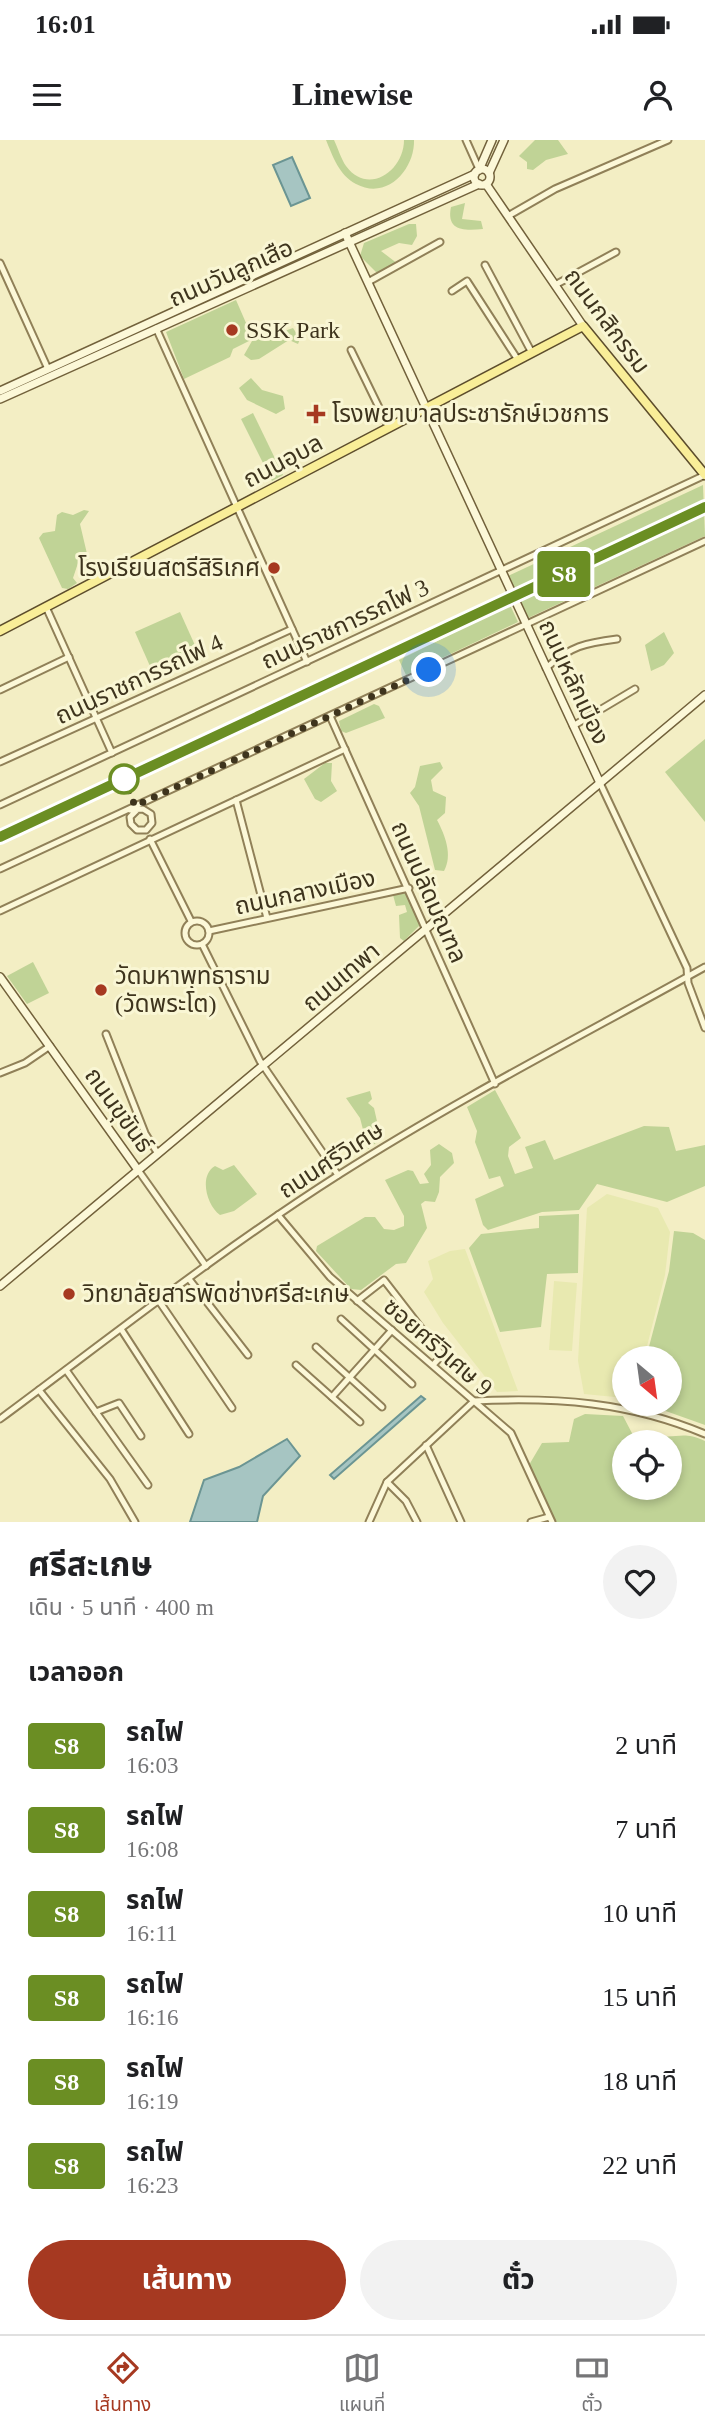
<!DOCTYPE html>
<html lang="th">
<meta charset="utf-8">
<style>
:root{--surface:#fff;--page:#f2f2f2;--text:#202124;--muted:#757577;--line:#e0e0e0;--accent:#a63921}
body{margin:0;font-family:"Times New Roman","Noto Sans Thai",serif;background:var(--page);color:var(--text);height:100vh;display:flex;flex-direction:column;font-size:26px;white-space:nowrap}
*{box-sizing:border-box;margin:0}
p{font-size:23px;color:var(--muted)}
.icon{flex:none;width:38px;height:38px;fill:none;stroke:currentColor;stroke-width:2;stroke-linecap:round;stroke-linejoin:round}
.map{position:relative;height:1382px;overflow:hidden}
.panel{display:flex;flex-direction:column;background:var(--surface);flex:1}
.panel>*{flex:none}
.badge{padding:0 14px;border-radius:5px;font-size:24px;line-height:46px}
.needle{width:46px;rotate:151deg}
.fabs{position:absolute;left:612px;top:1206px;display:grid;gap:14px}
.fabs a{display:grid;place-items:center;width:70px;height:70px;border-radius:50%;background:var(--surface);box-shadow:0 4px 10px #0003;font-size:35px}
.you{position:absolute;width:35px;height:35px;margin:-18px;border:5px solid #fff;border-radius:50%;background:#1a73e8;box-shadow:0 0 0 10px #1a73e833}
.map>.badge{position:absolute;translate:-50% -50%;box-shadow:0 0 0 4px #fff}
h2{padding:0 28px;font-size:26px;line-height:63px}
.round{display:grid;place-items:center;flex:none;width:74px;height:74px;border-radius:37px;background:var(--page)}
.overview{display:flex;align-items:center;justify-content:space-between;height:119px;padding:0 28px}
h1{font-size:33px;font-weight:700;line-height:52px}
.action{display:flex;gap:14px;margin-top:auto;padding:14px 28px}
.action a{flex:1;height:80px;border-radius:42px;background:var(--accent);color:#fff;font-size:28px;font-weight:700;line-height:80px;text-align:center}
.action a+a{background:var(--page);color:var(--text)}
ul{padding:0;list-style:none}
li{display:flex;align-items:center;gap:21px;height:84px;padding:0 28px}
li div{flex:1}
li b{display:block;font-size:26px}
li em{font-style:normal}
li .badge{min-width:77px;font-weight:700;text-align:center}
.status{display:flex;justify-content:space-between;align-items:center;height:49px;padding:0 35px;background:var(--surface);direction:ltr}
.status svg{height:19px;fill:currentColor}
header{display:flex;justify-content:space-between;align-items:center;height:91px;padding:0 28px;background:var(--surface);font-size:32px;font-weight:700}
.tabs{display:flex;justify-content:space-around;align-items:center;height:98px;border-top:2px solid var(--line);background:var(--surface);font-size:19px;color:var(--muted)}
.tabs a{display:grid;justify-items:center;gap:4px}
.tabs .on{color:var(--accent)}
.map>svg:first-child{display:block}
.farmland{fill:#e8e9b0}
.green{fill:#c0d396}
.water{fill:#a6c5c2;stroke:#6b9593;stroke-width:2}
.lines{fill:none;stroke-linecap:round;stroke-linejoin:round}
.street-casing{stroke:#908058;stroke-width:9}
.secondary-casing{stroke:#72613b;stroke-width:10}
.primary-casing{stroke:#5d4d2c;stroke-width:11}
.street{stroke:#fcf8d8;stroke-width:5}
.secondary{stroke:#fcf8d8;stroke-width:7}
.primary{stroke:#f9ee98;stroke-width:8}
.rail-casing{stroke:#3e341d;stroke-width:4.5}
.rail{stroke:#f9f6d4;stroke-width:2;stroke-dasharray:5;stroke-linecap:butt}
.line-casing{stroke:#fff;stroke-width:16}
.line{stroke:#6b8e23;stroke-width:10}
.walk{stroke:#3e341d;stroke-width:7;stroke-dasharray:0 12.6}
.poi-dot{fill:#a63921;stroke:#f9f6d4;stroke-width:2.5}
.stop-dot{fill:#fff;stroke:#6b8e23;stroke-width:3.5}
.labels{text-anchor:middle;stroke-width:6;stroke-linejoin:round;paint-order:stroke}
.street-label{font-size:24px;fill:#3e341d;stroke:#f9f6d4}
.poi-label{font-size:24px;fill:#3e341d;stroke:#f9f6d4;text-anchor:start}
</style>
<div class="status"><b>16:01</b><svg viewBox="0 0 49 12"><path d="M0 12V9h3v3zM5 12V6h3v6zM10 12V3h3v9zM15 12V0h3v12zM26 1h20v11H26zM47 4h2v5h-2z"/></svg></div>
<header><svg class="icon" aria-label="menu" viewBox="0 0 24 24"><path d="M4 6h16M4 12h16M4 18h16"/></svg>Linewise<svg class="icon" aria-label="person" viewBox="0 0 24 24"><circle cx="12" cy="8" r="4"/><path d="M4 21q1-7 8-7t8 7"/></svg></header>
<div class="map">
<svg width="705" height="1382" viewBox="0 0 705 1382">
<rect width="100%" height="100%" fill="#f3eec4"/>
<g class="farmland">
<path d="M607,1054L658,1068L670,1092L665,1135L644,1218H625V1258L584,1254L578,1221L587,1068Z"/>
<path d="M465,1109L518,1251L497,1252L443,1183L424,1152L433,1139L428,1121L450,1111Z"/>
<path d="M554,1141L577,1143L572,1211L549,1210Z"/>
</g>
<g class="green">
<path d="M326,0H334C338,8 341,19 346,26C368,56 404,31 404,0H414C415,28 388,61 356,44C339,35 333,17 326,0Z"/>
<path d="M535,0H558L568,14L546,20L533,30L527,29V22L519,16Z"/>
<path d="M465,63L462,79L481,81L483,89C464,91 446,91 451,67Z"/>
<path d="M409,84H416L417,96L412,105L399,103L381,111L398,124L378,134L360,116L364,103Z"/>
<path d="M236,160L253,199L233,209L230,217L184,239L166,192Z"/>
<path d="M293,188L300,199L298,204L289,200L259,219L251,220L244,215L252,201L265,192L276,194Z"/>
<path d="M251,238L262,250L283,256L285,269L276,274L247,260L239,248Z"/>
<path d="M253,273L283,335L272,341L241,279Z"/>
<path d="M703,345L705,396L528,478L508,436Z"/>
<path d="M84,370L89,371L80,384L92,435L88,437L83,423H78L73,438L77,443L68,449L62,448L39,398L43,393L55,391L57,375L62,372L73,375Z"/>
<path d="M510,465L518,482L406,535L399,520Z"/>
<path d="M180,472L198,512L153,533L135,492Z"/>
<path d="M664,492L674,513L664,525L651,531L645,505Z"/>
<path d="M374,564L379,566L385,578L346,593L341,591L339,581Z"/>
<path d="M705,599V682L665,632Z"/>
<path d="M440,622L443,628L431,640L433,651L446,657L445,673L437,680C445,695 453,715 444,731L435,730L419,666L410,653L415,647L420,626Z"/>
<path d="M325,623H332L331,641L337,651L321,662L315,659L304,639Z"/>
<path d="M405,753L421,784L404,801L400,798L399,775L407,772L405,765L396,766L393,755Z"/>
<path d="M33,822L49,853L27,864L7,836Z"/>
<path d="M495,950L521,998L509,1007L508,1016L515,1034L533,1028L525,1007L545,1000L554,1020L644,986L669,987L676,1011L705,1005V1046L667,1062L597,1044L579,1070L542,1072L488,1090L483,1085L475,1059L504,1046L500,1036L489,1039L475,1002L477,991L467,967Z"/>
<path d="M370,951L372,959L368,963L374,968L381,999L368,1009L360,978L346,958Z"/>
<path d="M439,1004L452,1013L454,1023L440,1037L439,1052L435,1062L425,1061L421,1064L427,1088L406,1123L396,1124L361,1150L351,1149L316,1111L317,1106L365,1077H375L384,1089L394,1090L404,1086V1076L385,1040L408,1030L413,1031L420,1044L429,1043L424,1034L431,1025L430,1010Z"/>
<path d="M234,1025L257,1054L234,1071L220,1075C206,1065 199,1035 215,1026L223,1030Z"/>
<path d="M579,1074L578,1133L547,1134L541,1187L500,1192L469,1108L481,1094L539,1088V1076Z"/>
<path d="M674,1091L693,1093L705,1100V1285L646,1264H670V1218H646L669,1131Z"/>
<path d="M585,1274L623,1276L634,1297L645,1302H625V1348H670V1302H647L655,1295C677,1300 681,1290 705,1301V1382H556L529,1325L542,1303L569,1302L574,1279Z"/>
</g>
<g class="water">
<path d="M292,17L310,58L291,66L273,25Z"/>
<path d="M421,1256L425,1259L334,1339L330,1335Z"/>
<path d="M287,1299L300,1316L263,1356L257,1382H190L204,1340L239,1327Z"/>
</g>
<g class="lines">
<g class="street-casing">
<g id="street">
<path d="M466,0L479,29"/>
<path d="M508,76L555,49L668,0"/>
<path d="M0,123L48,229"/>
<path d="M485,125L532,213"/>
<path d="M368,142L440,102"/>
<path d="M555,145L616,112"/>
<path d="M452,151L467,141L518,220"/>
<path d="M156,188L307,522"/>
<path d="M351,210L389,288"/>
<path d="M46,467L112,613"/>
<path d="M546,528C571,506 585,503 617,499"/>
<path d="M0,550L69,517"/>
<path d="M330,576L495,944"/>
<path d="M573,586L635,549"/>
<path d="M0,622L292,489"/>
<path d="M600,643L687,828L688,843L705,888"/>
<path d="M236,660L267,778"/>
<path d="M0,665L705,335"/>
<path d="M130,670L143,669L151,674L152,683L146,690H137L131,684L130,677L137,670"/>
<path d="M150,699L191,781"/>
<path d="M0,729L705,401"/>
<path d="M0,771L345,609"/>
<circle cx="197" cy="793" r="12"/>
<path d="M209,791L409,748"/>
<path d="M202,804L260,921L338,1035"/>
<path d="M106,894L145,993L158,1014"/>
<path d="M0,933L25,923L50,906"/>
<path d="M138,1030L206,1126"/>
<path d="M278,1075L330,1137L511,1293L552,1382"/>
<path d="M189,1139L248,1215"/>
<path d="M159,1161L232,1268"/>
<path d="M357,1161L384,1140L442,1215L433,1225"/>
<path d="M341,1179L412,1244"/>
<path d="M121,1189L189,1294"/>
<path d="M316,1207L382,1267"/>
<path d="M296,1225L360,1282"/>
<path d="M66,1230L148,1345"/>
<path d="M39,1250L110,1339L135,1382"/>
<path d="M332,1257L392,1190"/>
<path d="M96,1272L119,1263L141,1296"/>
<path d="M0,1279C112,1196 222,1109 340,1034C458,959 583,895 705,827"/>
<path d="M426,1305L461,1382"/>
<path d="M387,1342L406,1361L417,1382"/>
<path d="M369,1382L387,1342L474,1261C557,1257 629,1262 705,1294"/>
<path d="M531,1382L549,1377"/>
</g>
</g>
<g class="secondary-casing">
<g id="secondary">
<circle cx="482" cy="37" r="8"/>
<path d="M479,30L492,0"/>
<path d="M489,33L504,0"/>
<path d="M486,44L583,186"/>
<path d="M345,93L600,643"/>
<path d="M0,251L475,34"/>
<path d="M0,259L479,44"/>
<path d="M0,837L138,1030"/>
<path d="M0,1146L705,555"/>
</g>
</g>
<g class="primary-casing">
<path id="primary" d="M0,491L583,186L705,335"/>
</g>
<use href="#street" class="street"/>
<use href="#secondary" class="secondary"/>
<use href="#primary" class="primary"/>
<g class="rail-casing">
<path id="rail" d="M0,697L705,367"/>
</g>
<use href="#rail" class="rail"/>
</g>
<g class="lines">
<g class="line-casing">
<path id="line" d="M0,697L705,367"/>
</g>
<use href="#line" class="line"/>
<path class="walk" d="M124,639L135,666L429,530"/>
</g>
<g class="poi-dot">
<circle cx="232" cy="190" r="7"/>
<path d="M312.5 263.5h7v7h7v7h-7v7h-7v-7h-7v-7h7z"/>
<circle cx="274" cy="428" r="7"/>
<circle cx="101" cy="850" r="7"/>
<circle cx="69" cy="1154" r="7"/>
</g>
<circle class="stop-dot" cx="124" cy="639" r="14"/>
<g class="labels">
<g class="street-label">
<text transform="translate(231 133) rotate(-24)" y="8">ถนนวันลูกเสือ</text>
<text transform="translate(607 181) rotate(53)" y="8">ถนนกสิกรรม</text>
<text transform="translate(283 321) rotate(-28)" y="8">ถนนอุบล</text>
<text transform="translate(345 484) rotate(-25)" y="8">ถนนราชการรถไฟ 3</text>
<text transform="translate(139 539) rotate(-25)" y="8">ถนนราชการรถไฟ 4</text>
<text transform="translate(574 542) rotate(65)" y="8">ถนนหลักเมือง</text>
<text transform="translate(305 752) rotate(-12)" y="8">ถนนกลางเมือง</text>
<text transform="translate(429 752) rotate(66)" y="8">ถนนปลัดมณฑล</text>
<text transform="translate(341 837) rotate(-40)" y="8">ถนนเทพา</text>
<text transform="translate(119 970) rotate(54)" y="8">ถนนขุขันธ์</text>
<text transform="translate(331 1020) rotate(-33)" y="8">ถนนศรีวิเศษ</text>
<text transform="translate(438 1207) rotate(41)" y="8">ซอยศรีวิเศษ 9</text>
</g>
<g class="poi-label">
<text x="246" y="198">SSK Park</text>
<text x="332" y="282">โรงพยาบาลประชารักษ์เวชการ</text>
<text x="260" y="436" text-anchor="end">โรงเรียนสตรีสิริเกศ</text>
<text x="115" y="844">วัดมหาพุทธาราม<tspan x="115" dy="28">(วัดพระโต)</tspan></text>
<text x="83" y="1162">วิทยาลัยสารพัดช่างศรีสะเกษ</text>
</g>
</g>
</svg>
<div class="fabs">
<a><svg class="needle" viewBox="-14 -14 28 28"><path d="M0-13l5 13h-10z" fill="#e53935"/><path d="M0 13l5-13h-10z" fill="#757577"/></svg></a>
<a><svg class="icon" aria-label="locate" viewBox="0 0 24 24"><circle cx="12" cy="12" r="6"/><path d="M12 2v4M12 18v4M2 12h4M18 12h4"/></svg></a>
</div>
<div class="you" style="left:429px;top:530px"></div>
<b class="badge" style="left:564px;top:434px;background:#6b8e23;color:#fff">S8</b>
</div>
<section class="panel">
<div class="overview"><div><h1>ศรีสะเกษ</h1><p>เดิน · 5 นาที · 400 m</p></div><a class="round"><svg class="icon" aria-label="heart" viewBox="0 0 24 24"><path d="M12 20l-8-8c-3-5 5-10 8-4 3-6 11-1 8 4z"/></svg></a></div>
<h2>เวลาออก</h2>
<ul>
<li><span class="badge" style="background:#6b8e23;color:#fff">S8</span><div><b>รถไฟ</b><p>16:03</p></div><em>2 นาที</em></li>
<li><span class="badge" style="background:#6b8e23;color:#fff">S8</span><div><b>รถไฟ</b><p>16:08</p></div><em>7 นาที</em></li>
<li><span class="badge" style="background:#6b8e23;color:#fff">S8</span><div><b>รถไฟ</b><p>16:11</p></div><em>10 นาที</em></li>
<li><span class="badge" style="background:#6b8e23;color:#fff">S8</span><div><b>รถไฟ</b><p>16:16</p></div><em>15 นาที</em></li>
<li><span class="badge" style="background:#6b8e23;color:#fff">S8</span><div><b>รถไฟ</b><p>16:19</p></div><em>18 นาที</em></li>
<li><span class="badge" style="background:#6b8e23;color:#fff">S8</span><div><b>รถไฟ</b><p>16:23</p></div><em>22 นาที</em></li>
</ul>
<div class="action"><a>เส้นทาง</a><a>ตั๋ว</a></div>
</section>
<nav class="tabs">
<a class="on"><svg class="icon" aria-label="directions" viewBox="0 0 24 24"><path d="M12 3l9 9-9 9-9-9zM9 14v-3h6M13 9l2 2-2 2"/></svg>เส้นทาง</a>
<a><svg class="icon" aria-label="map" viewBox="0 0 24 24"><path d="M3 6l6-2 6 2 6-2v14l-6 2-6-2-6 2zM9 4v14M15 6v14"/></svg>แผนที่</a>
<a><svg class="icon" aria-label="tickets" viewBox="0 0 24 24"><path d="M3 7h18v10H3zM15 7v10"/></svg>ตั๋ว</a>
</nav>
